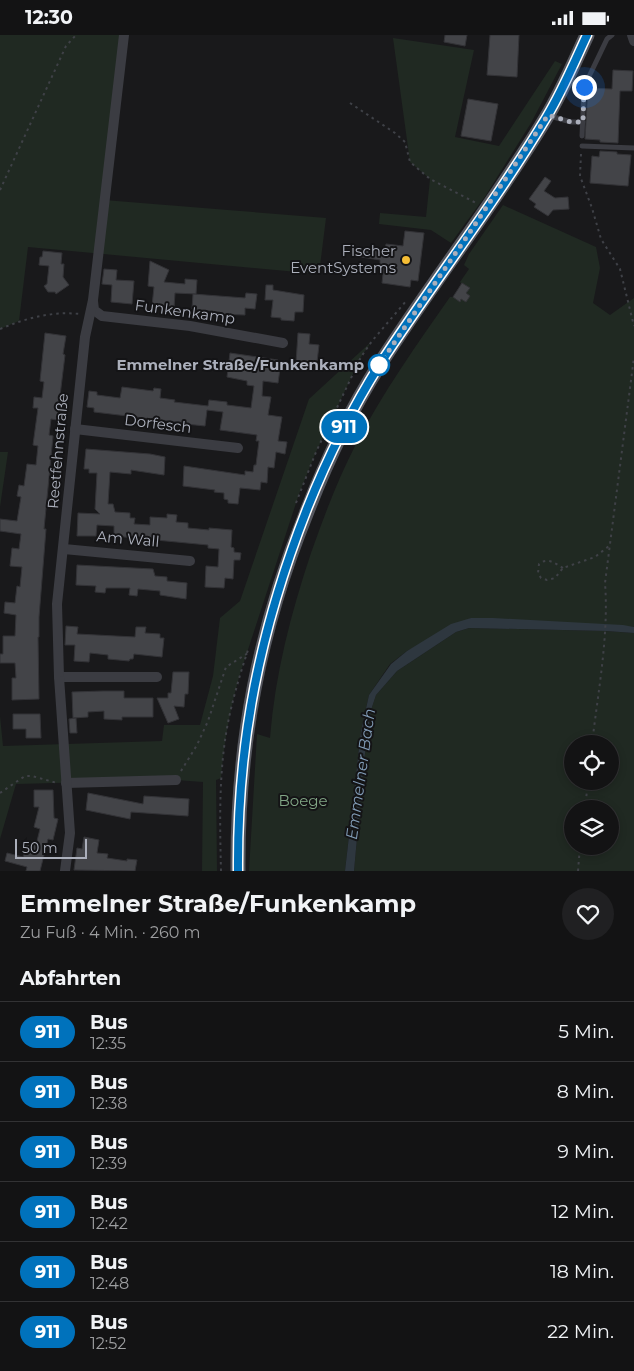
<!DOCTYPE html>
<html lang="de">
<meta charset="utf-8">
<style>
:root{--surface:#131314;--page:#202022;--text:#f1f3f6;--muted:#9d9ea0;--line:#323234}
body{margin:0;font-family:Montserrat,sans-serif;background:var(--page);color:var(--text);height:100vh;display:flex;flex-direction:column;font-size:19px;white-space:nowrap}
*{box-sizing:border-box;margin:0}
p{font-size:16px;color:var(--muted)}
.icon{flex:none;width:28px;height:28px;fill:none;stroke:currentColor;stroke-width:2;stroke-linecap:round;stroke-linejoin:round}
.map{position:relative;height:836px;overflow:hidden}
.side{display:flex;flex-direction:column;background:var(--surface);flex:1}
.side>*{flex:none}
.badge{padding:0 10px;border-radius:16px;font-size:18px;line-height:32px}
.tools{position:absolute;left:564px;top:700px;display:grid;gap:10px}
.tools a{display:grid;place-items:center;width:55px;height:55px;border-radius:50%;background:var(--surface);box-shadow:0 2px 8px #0003,0 0 0 1px var(--line);font-size:25px}
.scale{position:absolute;left:15px;bottom:12px;width:72px;box-sizing:border-box;padding-left:5px;border:2px solid #abafbb;border-top:0;font-size:14px;line-height:18px;white-space:nowrap;color:#abafbb;-webkit-text-stroke:4px #141416;paint-order:stroke}
.you{position:absolute;width:25px;height:25px;margin:-12px;border:4px solid #fff;border-radius:50%;background:#1a73e8;box-shadow:0 0 0 8px #1a73e833}
.map>.badge{position:absolute;translate:-50% -50%;box-shadow:0 0 0 2px #fff}
h2{padding:0 20px;font-size:19px;line-height:45px}
.round{display:grid;place-items:center;flex:none;width:52px;height:52px;border-radius:26px;background:var(--page)}
.headline{display:flex;align-items:center;justify-content:space-between;height:85px;padding:0 20px}
h1{font-size:24px;font-weight:700;line-height:38px}
ul{padding:0;list-style:none}
li{display:flex;align-items:center;gap:15px;height:60px;padding:0 20px;border-top:1px solid var(--line)}
li div{flex:1}
li b{display:block;font-size:19px}
li em{font-style:normal}
li .badge{min-width:55px;font-weight:700;text-align:center}
.status{display:flex;justify-content:space-between;align-items:center;height:35px;padding:0 25px;background:var(--surface);direction:ltr}
.status svg{height:14px;fill:currentColor}
.map>svg:first-child{display:block}
.green{fill:#202922;fill-rule:evenodd}
.water{fill:#2e373f}
.building{fill:#434448;stroke:#333337}
.lines{fill:none;stroke-linecap:round;stroke-linejoin:round}
.path{stroke:#3f4147;stroke-width:2;stroke-dasharray:2.5 4;stroke-linecap:butt}
.lane{stroke:#3b3c42;stroke-width:5}
.street{stroke:#3b3c42;stroke-width:10}
.primary{stroke:#55575f;stroke-width:15}
.line-casing{stroke:#fff;stroke-width:11}
.line{stroke:#0072bc;stroke-width:8}
.walk{stroke:#abafbb;stroke-width:5;stroke-dasharray:0 9}
.poi-dot{fill:#f6be35;stroke:#141416;stroke-width:2}
.stop-dot{fill:#fff;stroke:#0072bc;stroke-width:2.5}
.labels{text-anchor:middle;stroke-width:4;stroke-linejoin:round;paint-order:stroke}
.poi-label{font-size:15px;fill:#abafbb;stroke:#141416;text-anchor:end}
.street-label{font-size:15px;fill:#abafbb;stroke:#141416}
.stop-label{font-size:15px;font-weight:bold;fill:#abafbb;stroke:#141416;text-anchor:end}
.park-label{font-size:15px;fill:#81a685;stroke:#141416}
.water-label{font-size:16px;font-style:italic;fill:#819bb6;stroke:#141416}
</style>
<div class="status"><b>12:30</b><svg viewBox="0 0 49 12"><path d="M0 12V9h3v3zM5 12V6h3v6zM10 12V3h3v9zM15 12V0h3v12zM26 1h20v11H26zM47 4h2v5h-2z"/></svg></div>
<div class="map">
<svg width="634" height="836" viewBox="0 0 634 836">
<rect width="100%" height="100%" fill="#19191b"/>
<g class="green">
<path d="M0,0H124L104,165L326,183L319,239L28,212L19,286L0,294Z"/>
<path d="M393,3L474,15L455,102L499,111L555,26L562,29L531,88L486,160L451,208L431,195L379,189L380,178L426,182L430,144L410,127Z"/>
<path d="M503,170L596,212L600,233L593,268L610,280L634,263V592L471,583L407,616L390,629L369,660L361,696L345,836H249L257,699L270,703C275,639 291,578 311,518C324,481 338,444 356,409C383,357 417,309 450,262H453L462,249L460,247L469,234L464,230L469,219Z"/>
<path d="M372,306L361,322L316,417L299,459L240,639C230,674 224,708 221,743L216,745L217,836H202L203,747L176,745L16,749L0,804V681L3,711L162,706L164,690H200L213,641L220,583L240,566L309,364Z"/>
<path d="M0,417H8L0,472Z"/>
<path d="M469,593L606,596L634,598V836H354L364,726L371,675L376,660L397,636L456,597ZM572,709H610V746H572ZM572,774H610V811H572Z"/>
</g>
<path class="water" d="M471,583H493L623,590L634,592V598L606,596L469,593L456,597L397,636L376,660L371,675L364,726L354,836H345L361,696L369,660L391,629L407,616L451,589Z"/>
<g class="building">
<path d="M445,0H467L465,11L444,7Z"/>
<path d="M490,0H519L517,42L487,40Z"/>
<path d="M613,35L633,36L632,56H620L618,108L600,107V105L585,104L588,53L612,54Z"/>
<path d="M468,64L498,69L491,106L461,101Z"/>
<path d="M600,116L617,117V119L631,120L628,151L590,148L592,121L599,122Z"/>
<path d="M545,142L551,146L544,156L555,163L568,162L569,174L553,175L548,181L534,172L536,169L529,164Z"/>
<path d="M405,196L424,198L418,246L411,245L410,252L382,248L384,230H380V225L355,221L357,213L385,217L386,209L403,211Z"/>
<path d="M43,216L62,218L61,229H64L63,242L69,250L56,259L55,257H48L44,251L47,249L49,231L39,230L40,222H42Z"/>
<path d="M150,226L169,235L164,247L185,249V244L197,245L196,259L175,258L174,273L152,271L154,252L148,251Z"/>
<path d="M104,234L117,235L116,245L134,246L132,269L111,267L112,250L102,249Z"/>
<path d="M462,248L470,253L466,258L470,261L466,267L461,264L460,267L453,262Z"/>
<path d="M266,250H273V255L304,260L303,277H295L294,286L281,285V283L271,282L273,265H265Z"/>
<path d="M246,258L257,259L255,274L245,273V280L220,279V277L192,274L193,259L245,263Z"/>
<path d="M45,298L66,301L63,319L65,320L57,385L51,384L49,400L53,401L44,494H46L39,582V602H38L39,664L12,665V643H16L15,628H0V619H3V601H15L16,580L4,578L5,567L15,568L17,551L20,552L22,532L10,531L12,513L19,514L21,499L0,496V484L17,486L21,462L17,461L19,450L24,451L27,429L36,430L38,411L33,410L38,373H33L34,362L42,363L44,347L40,346Z"/>
<path d="M298,298L310,299L309,309L319,310L317,327L311,326V330L296,328Z"/>
<path d="M230,318L278,325V326L281,327L278,348L263,346L262,361L271,362L268,380L282,382L278,406L287,407L285,419L276,417L274,433L268,432L267,448L261,447L260,455L240,453L238,469L228,468V465L224,464V458L214,457L215,455L183,451L184,431L245,440V436L253,437L254,430H256L259,406H256L257,400L220,395L223,377L207,375L205,391L186,389V388L94,377V373L87,372L89,356L97,357V360L120,363L122,352L153,356L154,353L161,354L160,363L175,365L174,367L208,371L209,365L227,367V370L251,373L254,351L247,350V346L227,342Z"/>
<path d="M86,414L150,419L165,422L164,440L131,435V439L110,437L108,469H113L115,477L130,478V483H135L134,489L150,490V482L167,483V479L177,480L176,487L188,488V493L209,495V493L232,495L231,512L234,513V517L241,518L240,525H234L233,544L225,543L224,553L205,552L206,531L218,532L219,514L208,513V510L114,501V491L97,490L96,501H77L78,478L100,479L95,474L97,438H89V434H84Z"/>
<path d="M77,530L153,534L155,541L167,542V546L187,548L186,564L160,560V556L138,554L137,561L129,560L130,553H106L105,558L95,557L96,551L76,550Z"/>
<path d="M66,591L78,592L77,599L135,602L136,592H146L145,598L160,599V603H164L162,622L134,619L133,624H130L129,626L108,624V620L90,618L89,627L74,626L75,610H65Z"/>
<path d="M173,637H189L188,659H185L184,672L174,671L179,684L168,688L157,663H168V658H171Z"/>
<path d="M103,656H124V663H153V682H122V685L104,684V676L88,677V682L73,683L72,657Z"/>
<path d="M13,679H40L41,703H26V694H13Z"/>
<path d="M76,683L77,698H70L69,684Z"/>
<path d="M34,755H53L54,783L58,784L53,805L48,804L40,836H26L27,832L5,826L7,818L23,822L26,807L36,810L40,794L34,792L39,772H34Z"/>
<path d="M88,758L143,769L144,761L189,764L188,781L131,777L130,784L86,775Z"/>
<path d="M84,802L99,805L97,818L108,819L107,823L127,826V824L137,825L135,836L74,835L77,813L82,814Z"/>
</g>
<g class="lines">
<g class="path">
<path d="M350,68L395,98L405,107L410,127L430,144L476,168"/>
<path d="M581,119L580,141L592,173L601,204L620,234L634,291"/>
<path d="M0,155L66,11L76,0"/>
<path d="M0,294C27,283 51,276 80,279"/>
<path d="M296,468L316,417L361,322L372,306L407,265"/>
<path d="M563,533C554,528 548,522 539,529L538,538L541,543L547,545L555,543L563,533L595,522L609,511"/>
<path d="M592,709C598,657 609,600 605,548L634,322"/>
<path d="M181,736L197,710L208,686L226,632L248,618"/>
<path d="M0,758L25,741H32L57,748"/>
<path d="M585,774L588,746"/>
<path d="M221,836C220,795 219,754 224,713C228,679 238,645 249,612"/>
<path d="M578,836L580,811"/>
</g>
<g class="lane">
<path d="M550,81L571,87H583"/>
<path d="M582,101L584,52L607,4L612,0"/>
<path d="M582,111L634,113"/>
</g>
<g class="street">
<path d="M632,0L634,6"/>
<path d="M93,266L94,275L102,281L190,291L283,308"/>
<path d="M75,394L238,413"/>
<path d="M64,514L190,526"/>
<path d="M59,642H157"/>
<path d="M66,748L176,745"/>
<path d="M65,836L70,798L59,642L57,569L85,302L93,265L124,0"/>
</g>
<path class="primary" d="M238,836C237,710 259,595 306,479C326,427 350,376 380,329C433,246 495,168 546,83C562,57 574,28 587,0"/>
</g>
<g class="lines">
<g class="line-casing">
<path id="line" d="M238,836C237,707 260,594 307,474C327,424 351,375 380,329C434,246 495,168 546,83C562,57 574,28 587,0"/>
</g>
<use href="#line" class="line"/>
<path class="walk" d="M379,330L470,197L548,80L571,87H583L584,52"/>
</g>
<circle class="poi-dot" cx="406" cy="225" r="5"/>
<circle class="stop-dot" cx="379" cy="330" r="10"/>
<g class="labels">
<g class="poi-label">
<text x="396" y="221">Fischer<tspan x="396" dy="17">EventSystems</tspan></text>
</g>
<g class="street-label">
<text transform="translate(185 277) rotate(8)" y="5">Funkenkamp</text>
<text transform="translate(158 389) rotate(7)" y="5">Dorfesch</text>
<text transform="translate(58 416) rotate(-85)" y="5">Reetfehnstraße</text>
<text transform="translate(128 504) rotate(5)" y="5">Am Wall</text>
</g>
<g class="stop-label">
<text x="364" y="335">Emmelner Straße/Funkenkamp</text>
</g>
<g class="park-label">
<text x="303" y="771">Boege</text>
</g>
<g class="water-label">
<text transform="translate(360 739) rotate(-82)" y="6">Emmelner Bach</text>
</g>
</g>
</svg>
<div class="tools">
<a><svg class="icon" aria-label="locate" viewBox="0 0 24 24"><circle cx="12" cy="12" r="6"/><path d="M12 2v4M12 18v4M2 12h4M18 12h4"/></svg></a>
<a><svg class="icon" aria-label="layers" viewBox="0 0 24 24"><path d="M12 4l9 5-9 5-9-5zM3 14l9 5 9-5"/></svg></a>
</div>
<div class="scale">50 m</div>
<div class="you" style="left:584px;top:52px"></div>
<b class="badge" style="left:344px;top:392px;background:#0072bc;color:#fff">911</b>
</div>
<section class="side">
<div class="headline"><div><h1>Emmelner Straße/Funkenkamp</h1><p>Zu Fuß · 4 Min. · 260 m</p></div><a class="round"><svg class="icon" aria-label="heart" viewBox="0 0 24 24"><path d="M12 20l-8-8c-3-5 5-10 8-4 3-6 11-1 8 4z"/></svg></a></div>
<h2>Abfahrten</h2>
<ul>
<li><span class="badge" style="background:#0072bc;color:#fff">911</span><div><b>Bus</b><p>12:35</p></div><em>5 Min.</em></li>
<li><span class="badge" style="background:#0072bc;color:#fff">911</span><div><b>Bus</b><p>12:38</p></div><em>8 Min.</em></li>
<li><span class="badge" style="background:#0072bc;color:#fff">911</span><div><b>Bus</b><p>12:39</p></div><em>9 Min.</em></li>
<li><span class="badge" style="background:#0072bc;color:#fff">911</span><div><b>Bus</b><p>12:42</p></div><em>12 Min.</em></li>
<li><span class="badge" style="background:#0072bc;color:#fff">911</span><div><b>Bus</b><p>12:48</p></div><em>18 Min.</em></li>
<li><span class="badge" style="background:#0072bc;color:#fff">911</span><div><b>Bus</b><p>12:52</p></div><em>22 Min.</em></li>
</ul>
</section>
